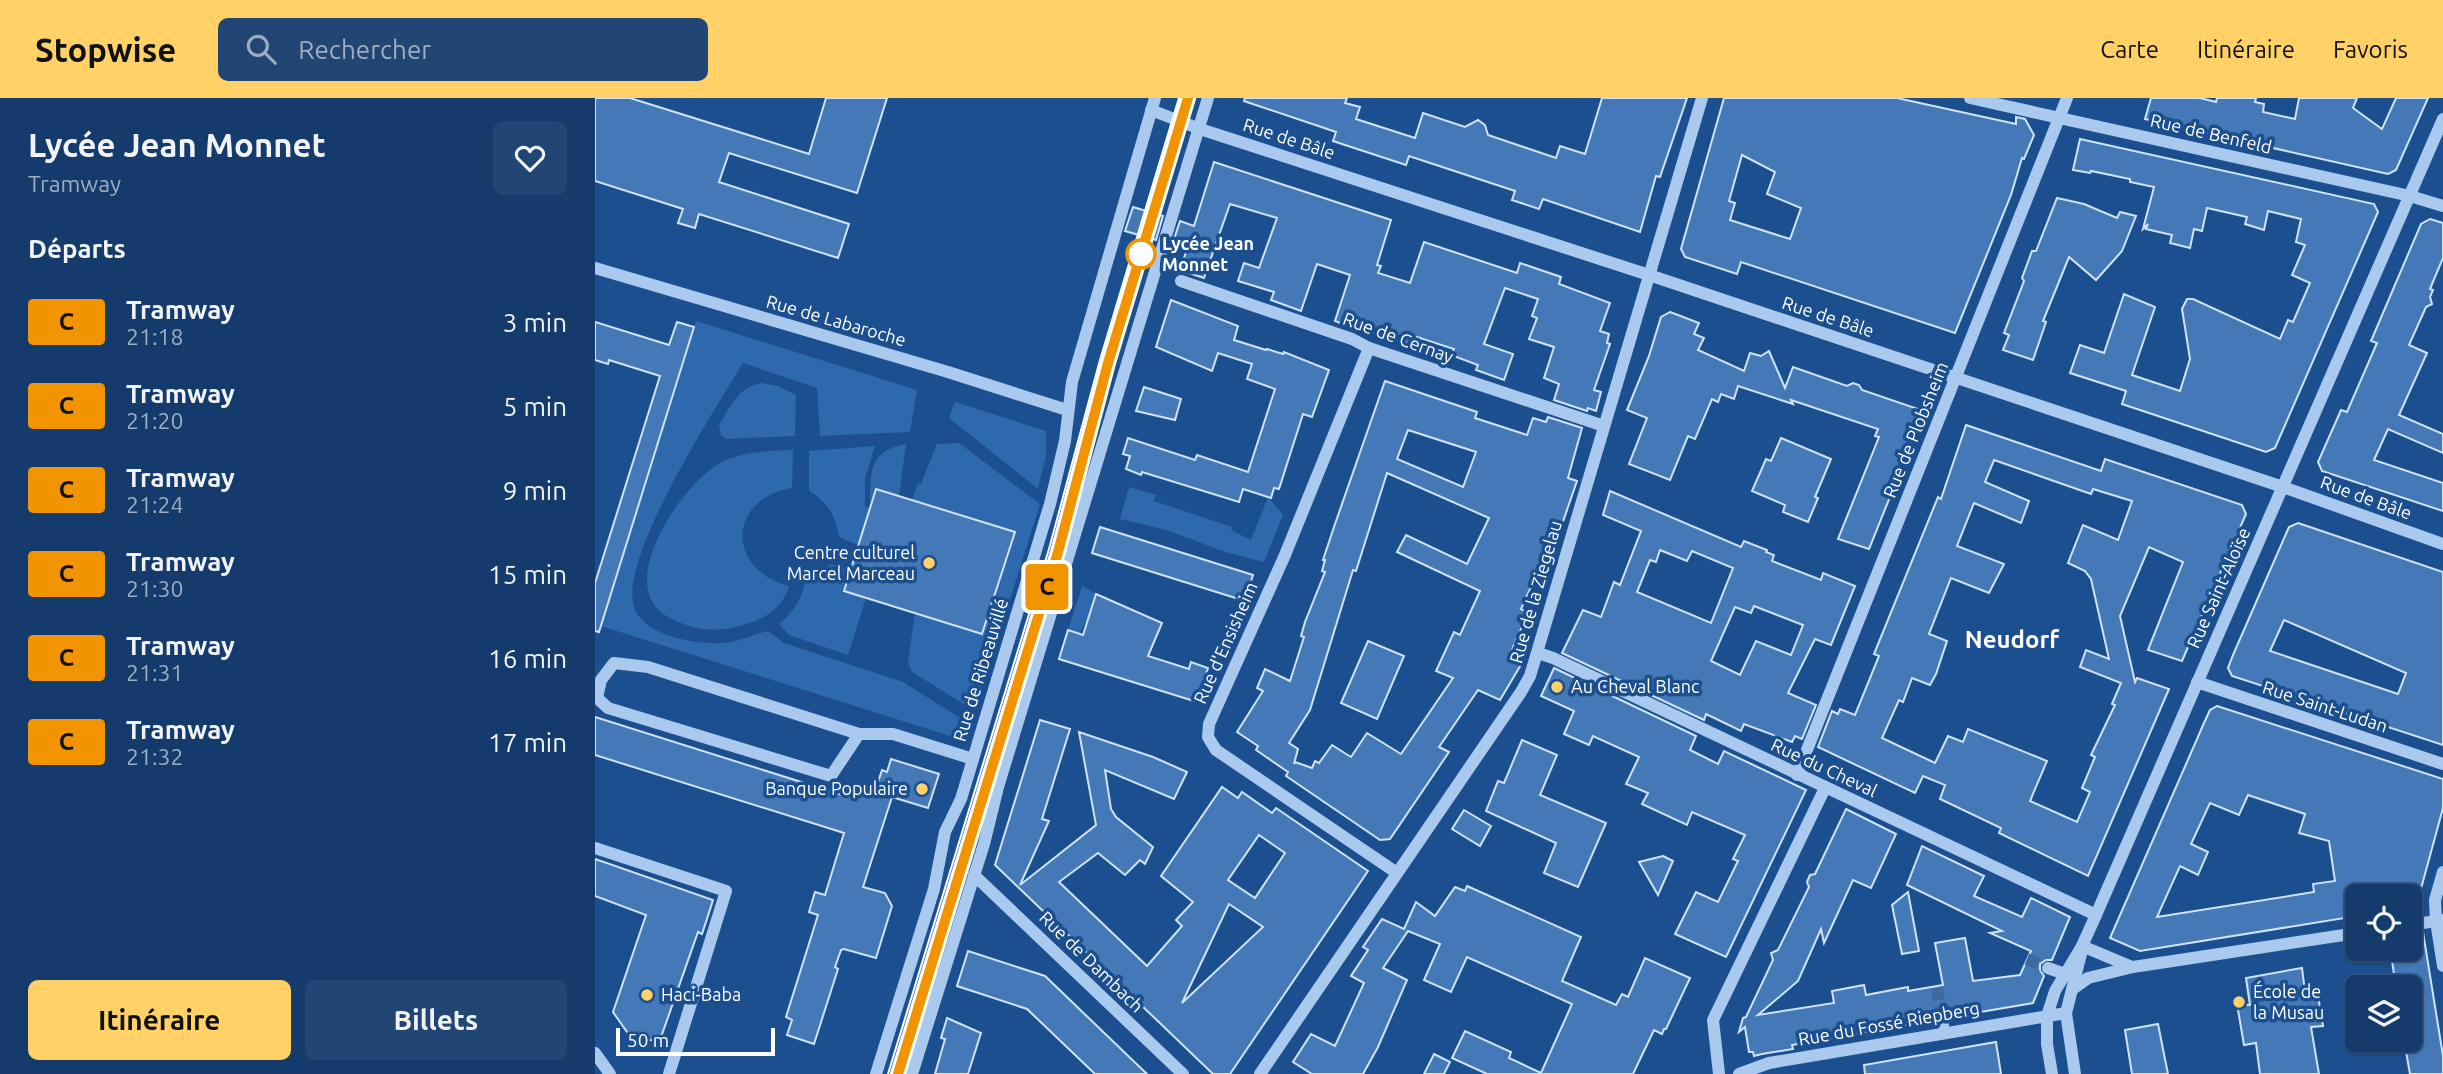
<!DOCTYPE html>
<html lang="fr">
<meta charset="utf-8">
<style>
:root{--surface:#143b6b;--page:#214673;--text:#f1f3f6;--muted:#9dadc1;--line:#33557e;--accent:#ffd166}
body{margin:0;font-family:Ubuntu,sans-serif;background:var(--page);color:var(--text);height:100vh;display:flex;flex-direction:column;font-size:26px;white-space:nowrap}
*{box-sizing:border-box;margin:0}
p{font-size:23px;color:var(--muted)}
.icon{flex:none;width:38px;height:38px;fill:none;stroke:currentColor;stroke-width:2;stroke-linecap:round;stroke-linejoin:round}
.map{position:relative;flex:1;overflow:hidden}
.side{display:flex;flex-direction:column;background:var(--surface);width:595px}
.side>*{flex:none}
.badge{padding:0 14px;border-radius:5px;font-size:24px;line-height:46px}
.controls{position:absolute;left:1750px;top:786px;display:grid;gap:14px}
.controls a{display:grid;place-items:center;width:77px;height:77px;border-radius:10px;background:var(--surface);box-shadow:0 2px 5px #0004,0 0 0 2px var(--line);font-size:35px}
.scale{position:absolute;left:21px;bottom:18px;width:159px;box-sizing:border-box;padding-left:7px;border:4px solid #fff;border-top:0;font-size:19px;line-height:24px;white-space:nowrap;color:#fff;-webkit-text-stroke:5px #1b4f8f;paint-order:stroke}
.map>.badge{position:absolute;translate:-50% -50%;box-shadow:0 0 0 4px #fff}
h2{padding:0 28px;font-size:26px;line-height:63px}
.round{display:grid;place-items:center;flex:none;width:74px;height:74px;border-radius:10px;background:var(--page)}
.headline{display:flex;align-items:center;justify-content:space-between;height:119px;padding:0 28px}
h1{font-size:33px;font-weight:700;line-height:52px}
.action{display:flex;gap:14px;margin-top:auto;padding:14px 28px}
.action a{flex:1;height:80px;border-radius:10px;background:var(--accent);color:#111;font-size:28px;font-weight:700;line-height:80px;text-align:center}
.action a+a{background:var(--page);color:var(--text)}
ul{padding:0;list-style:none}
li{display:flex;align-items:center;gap:21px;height:84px;padding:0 28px}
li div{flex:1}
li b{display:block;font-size:26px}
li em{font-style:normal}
li .badge{min-width:77px;font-weight:700;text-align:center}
header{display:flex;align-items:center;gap:42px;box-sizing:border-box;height:98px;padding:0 35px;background:var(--accent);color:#111}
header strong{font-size:33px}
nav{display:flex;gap:38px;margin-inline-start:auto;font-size:24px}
.search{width:490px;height:63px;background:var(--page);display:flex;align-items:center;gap:18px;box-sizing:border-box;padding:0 24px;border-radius:10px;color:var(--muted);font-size:26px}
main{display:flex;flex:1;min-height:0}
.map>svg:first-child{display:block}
.green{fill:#2e69ad}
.building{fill:#4478b7;stroke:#cfe3fa;stroke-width:2;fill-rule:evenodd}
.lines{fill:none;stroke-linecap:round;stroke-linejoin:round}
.minor-tunnel{stroke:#3d69a0;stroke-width:12;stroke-dasharray:12 6;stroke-linecap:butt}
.minor{stroke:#a9c9ee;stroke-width:12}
.tram{stroke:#fff;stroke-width:2}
.line-casing{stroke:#fff;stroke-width:16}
.line{stroke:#f29400;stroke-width:10}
.stop-dot{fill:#fff;stroke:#f29400;stroke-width:3.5}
.poi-dot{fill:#ffd166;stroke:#1b4f8f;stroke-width:2.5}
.labels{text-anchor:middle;stroke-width:7;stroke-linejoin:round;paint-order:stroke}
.street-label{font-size:18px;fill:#fff;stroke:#1b4f8f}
.stop-label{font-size:18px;font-weight:bold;fill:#fff;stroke:#1b4f8f;text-anchor:start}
.poi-label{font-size:18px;fill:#fff;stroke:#1b4f8f;text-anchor:start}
.district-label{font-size:24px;font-weight:bold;fill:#fff;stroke:#1b4f8f}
</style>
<header>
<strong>Stopwise</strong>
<div class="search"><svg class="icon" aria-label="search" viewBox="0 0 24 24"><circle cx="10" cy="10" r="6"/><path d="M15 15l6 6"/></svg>Rechercher</div>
<nav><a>Carte</a><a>Itinéraire</a><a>Favoris</a></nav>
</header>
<main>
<section class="side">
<div class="headline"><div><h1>Lycée Jean Monnet</h1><p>Tramway</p></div><a class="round"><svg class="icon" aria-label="heart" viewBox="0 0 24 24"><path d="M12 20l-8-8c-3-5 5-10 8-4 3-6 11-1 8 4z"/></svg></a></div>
<h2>Départs</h2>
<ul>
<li><span class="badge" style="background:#f29400;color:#111">C</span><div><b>Tramway</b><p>21:18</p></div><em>3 min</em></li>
<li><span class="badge" style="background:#f29400;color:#111">C</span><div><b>Tramway</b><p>21:20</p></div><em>5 min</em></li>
<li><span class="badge" style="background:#f29400;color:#111">C</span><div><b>Tramway</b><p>21:24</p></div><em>9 min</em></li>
<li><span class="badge" style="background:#f29400;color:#111">C</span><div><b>Tramway</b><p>21:30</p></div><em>15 min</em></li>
<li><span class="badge" style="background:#f29400;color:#111">C</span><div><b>Tramway</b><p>21:31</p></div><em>16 min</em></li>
<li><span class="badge" style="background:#f29400;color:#111">C</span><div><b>Tramway</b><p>21:32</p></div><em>17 min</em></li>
</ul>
<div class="action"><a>Itinéraire</a><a>Billets</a></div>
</section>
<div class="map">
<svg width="1848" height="976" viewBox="0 0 1848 976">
<rect width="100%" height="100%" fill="#1b4f8f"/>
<g class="green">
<path d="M101,223L322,292L315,334L225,338L222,290L148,265C120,311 28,454 38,505C44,537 99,547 128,545C144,544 159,536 173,533L189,545L308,584L376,627L371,643L6,528Z"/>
<path d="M166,285L183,288L201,297L200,338L131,341L126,337L124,327C135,309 143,289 166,285Z"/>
<path d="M360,304L451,333V358L443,391L354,320Z"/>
<path d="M364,345L445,406L380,613L317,574L313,564L320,515L387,536L419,435L317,402L323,385L326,386L342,346Z"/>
<path d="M311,346L304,398L281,391L275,405C275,373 275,352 311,346Z"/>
<path d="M280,348L270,381V409L275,410L263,447L244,439C241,418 232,403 214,393V353Z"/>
<path d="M198,352L197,390C132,401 131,472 194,488C188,510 170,521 148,527C128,533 106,534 86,525C73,520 60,513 55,499C39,459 91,384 125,365C148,353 173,353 198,352Z"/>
<path d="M534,389L561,397L559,403L637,429L636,432L656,442L673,399L688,417L669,464L630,454L572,432L525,421Z"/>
<path d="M235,466L256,471L249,493L271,500L253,557L194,537L184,526C198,515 206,502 210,484L222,479Z"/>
<path d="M487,488L501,496L496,514L484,536L473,532Z"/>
</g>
<g class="building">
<path d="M0,0H35L214,56L231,0H292L262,95L134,55L124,84L254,126L243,160L104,116L100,130L83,125L88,111L0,83Z"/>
<path d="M650,0H752L750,5L765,9L761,21L820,40L828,15L870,29L883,22L890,27L893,37L961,60L965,48L990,56L1007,0H1092L1065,79L1061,78L1045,134L948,101L944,111L917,102L920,93L814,58L811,67L738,43L741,34L649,3Z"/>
<path d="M1129,0H1302L1421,26V19L1430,21L1439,37L1429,61L1427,60L1416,97L1360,235L1146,164L1142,176L1090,159L1086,151ZM1147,57L1180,74L1172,96L1206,110L1195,141L1135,122L1140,105L1134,103Z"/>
<path d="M1556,0H1605L1621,4L1622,0H1661L1660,4L1669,6L1668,14L1700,21L1704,0H1762L1758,10L1787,31L1801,0H1833L1801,72L1793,76L1550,21Z"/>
<path d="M1485,41L1779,106L1783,114L1680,350L1671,354L1527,306L1531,293L1475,275L1485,247L1509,255L1529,196L1560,209L1537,277L1585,293L1595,261L1587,211L1592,201H1598L1685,241L1693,222L1698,224L1715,185L1697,177L1710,147L1701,144L1706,121L1673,113L1669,132L1650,126L1652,119L1612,110L1607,133L1599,131L1595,150L1575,145L1577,137L1551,131L1553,126L1548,131L1559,89L1535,84V81L1496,73L1495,75L1478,72Z"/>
<path d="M619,64L796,122L782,167L786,168L783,175L815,185L829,144L922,175L925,165L966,179L964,186L1015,205L1005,233L1014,236L1012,245L1015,246L999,292L1006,294L1001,313L993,310L992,313L959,302L964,286L949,280L959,249L934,241L942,220L937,218L943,201L910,190L889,246L918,256L909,282L881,272L883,267L856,257L859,251L822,239L819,248L776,233L775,237L740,223L755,177L722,166L706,213L676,202L679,194L643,183L649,165L664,170L682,120L635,106L609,180L585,172L592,151L577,147L585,123L599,128Z"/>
<path d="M1462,100L1489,106L1522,120L1525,114L1541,118L1527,153L1501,182L1474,159L1448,223L1451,224L1438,262L1408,252L1414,237L1409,235L1429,183L1427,180L1437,153H1441Z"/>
<path d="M538,109L568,118L561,142L530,133Z"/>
<path d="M1835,121L1848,125V160L1835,191L1838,192L1835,199L1837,206L1831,209L1814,247L1832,255L1804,317L1848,336V355L1793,331L1779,362L1848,385V413L1727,373L1723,364L1746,312L1752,314L1782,245L1776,243L1826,126Z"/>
<path d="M576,202L643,228L639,242L671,252L672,251L688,256L689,254L734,272L717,319L708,316L684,391L679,390L676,400L648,391L644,404L547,374L546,377L531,371L535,358L528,356L533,340L600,362L602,357L653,374L680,291L652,281L657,266L623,255L617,273L561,249Z"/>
<path d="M1075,214L1104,225L1099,236L1109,240L1103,252L1149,273L1155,255L1166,258L1174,253L1190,290L1198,269L1252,288L1258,285L1264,287L1267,292L1323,311L1318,325L1324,327L1274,451L1243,441L1284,339L1280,338L1283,331L1196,302L1198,306L1143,288L1139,301L1126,296L1123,304L1117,301L1100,341L1093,338L1075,382L1034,366L1052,320L1032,312L1054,258L1066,219Z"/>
<path d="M0,224L74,247L82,224L99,229L4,534L0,533V485L65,278L14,262L13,266L0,262Z"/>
<path d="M790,283L882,314L880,320L932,337L938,320L951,324L953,319L987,330L973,380L982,383L973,409L961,444L957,442L926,511L933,515L914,559L927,565L905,602L883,592L844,649L854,654L795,741L785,742L691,678L693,674L661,652L663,648L642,634L668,593L662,590L670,571L695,583L709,539L706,538L710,524L730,474L727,473L730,462H728L740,426ZM813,332L881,354L868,389L802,361ZM792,375L894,420L872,466L811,437L802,454L885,493L865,537L859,534L841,573L858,580L806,656L772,635L756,659L737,647L724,665L720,663L717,670L700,664L699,666L703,651L694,645L715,612L758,472L761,473Z"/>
<path d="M549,289L586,301L580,322L541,313Z"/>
<path d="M1371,327L1506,373L1510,361L1647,407L1651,416L1587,563L1553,552L1588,464L1554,449L1525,518L1540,584L1542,580L1574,591L1493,778L1404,735L1406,730L1345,701L1350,687L1328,678L1320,695L1223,649L1237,613L1243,616L1245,611L1260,617L1284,558L1279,556L1343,399L1346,401ZM1399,362L1496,396L1498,391L1537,403L1523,442L1488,427L1473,465L1490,473L1496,481L1514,561L1491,552L1485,569L1526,585L1517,606L1520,607L1496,657L1500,659L1487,690L1495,694L1482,724L1435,703L1452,663L1373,631L1368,644L1353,638L1340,665L1287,640L1304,602L1308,604L1317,580L1335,587L1341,576L1352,543L1334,536L1356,480L1394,495L1409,466L1362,448L1379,405L1426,425L1434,403L1390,384Z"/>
<path d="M1186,340L1236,361L1220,399L1223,400L1213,424L1188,414L1190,407L1157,393L1171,361L1176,363Z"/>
<path d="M281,391L420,434L387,536L249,493Z"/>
<path d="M1015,393L1146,449L1149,443L1172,452L1171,454L1179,457L1177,463L1226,482L1228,475L1260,488L1236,547L1220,541L1193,595L1221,607L1207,641L1200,638L1197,644L1149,626L1146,633L1111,616L1109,622L967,555L988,512L1006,519L1019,484L1025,487L1046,433L1008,417ZM1065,452L1092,463L1097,453L1138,470L1116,525L1042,494L1055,462L1061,464ZM1159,508L1208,527L1196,557L1161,543L1145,577L1116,563L1140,509L1156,515Z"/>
<path d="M1703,425L1848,474V647L1637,578L1633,570L1638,557L1694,429ZM1689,522L1811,575L1803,596L1675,553Z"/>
<path d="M505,429L658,477L650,503L497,455Z"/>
<path d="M501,496L567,525L553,558L594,571L596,564L613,570L602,604L464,561L473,532L488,537Z"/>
<path d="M773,543L809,558L782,621L746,605Z"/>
<path d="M959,570L1101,638L1095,652L1123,666L1129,653L1211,692L1131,859L1080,836L1101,794L1123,804L1143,763L1138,761L1150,737L1097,714L1092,727L1047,706L1053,695L1031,686L1044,659L998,638L994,647L969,636L979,613L946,598Z"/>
<path d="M1622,608L1848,681V710L1824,798H1762V818L1545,853L1515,840L1609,625L1615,612ZM1653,697L1710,716L1704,735L1734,743L1740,783L1718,786L1719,794L1562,819L1585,768L1603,777L1613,754L1596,746L1615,705L1644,717Z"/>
<path d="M0,619L260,701L263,688L280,693L287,672L292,674L296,661L344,676L333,710L297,699L268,789L290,795L297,808L281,860L249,851L246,852L240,869L243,871L219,946L192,937L197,922L191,919L223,817L214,814L220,794L230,797L249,735L0,657Z"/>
<path d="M445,622L475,631L447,721L454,723L425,787L501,727L484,634L558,659L592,674L579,701L510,672L516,711L521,719L558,749L550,766L545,762L530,777L503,755L464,784L552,868L587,828L581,822L598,804L566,778L627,689L643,700L647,694L677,715L681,710L773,773L635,976H618L400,767ZM664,737L690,755L660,800L633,782ZM634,806L668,829L587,905Z"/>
<path d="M927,642L962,657L945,697L1011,725L983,789L949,775L961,745L891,713L903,683L909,685Z"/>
<path d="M1251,711L1301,736L1276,790L1258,782L1229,845L1226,831L1203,883L1163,917L1239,905L1237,893L1269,887L1271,897L1313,889V893L1348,887L1340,845L1370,840L1378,883L1425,877L1436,853L1395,835L1407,833L1312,787L1327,748L1389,778L1379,798L1427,819L1436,800L1475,819L1457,862H1451L1445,866V872L1449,878L1438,905L1356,919L1351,912H1345L1339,916L1338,922L1197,947L1198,951L1167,956L1159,958L1158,954H1154L1150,929L1144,934L1148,920L1151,919L1178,862L1176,855L1183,852L1214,789L1212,784L1215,777L1220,776Z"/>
<path d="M869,712L896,728L885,748L857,731Z"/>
<path d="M1068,758L1078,763L1063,797L1044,764Z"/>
<path d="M0,761L118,802L107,836L103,834L64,945L32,934L18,914L51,817L0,798Z"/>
<path d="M872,788L986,839L967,883L1021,907L1027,896L1033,899L1050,860L1095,880L1071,931H1069L1067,936L1059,932L1038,976H892L857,960L870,933L916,954L914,960L946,975L977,906L872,859L856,894L829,882L845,846L813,833L788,870L812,882L783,949L768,976H717L698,964L716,936L740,948L769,885L756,878L773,852L768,849L787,821L809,831L821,804L840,818L860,789L870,793Z"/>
<path d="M1313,794L1324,853L1307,856L1297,807Z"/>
<path d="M1828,834L1848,958V976H1815L1809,942H1815V889H1801L1795,850H1815V836Z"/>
<path d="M373,853L450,878L552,976H500L432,911L362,888Z"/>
<path d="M1707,870L1710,894L1722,892L1728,928L1716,929L1724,976H1665L1661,945L1649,947L1642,906L1655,907L1651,880Z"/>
<path d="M352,920L386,935L373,976H340L350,941L346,940Z"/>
<path d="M1563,926L1573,976H1537L1530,932Z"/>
<path d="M1401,944L1406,976H1270L1269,967Z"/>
<path d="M839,956L855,964L849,976H829Z"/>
</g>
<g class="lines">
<g class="minor-tunnel">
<path d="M1432,861L1453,870"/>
<path d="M1342,890L1347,920"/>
</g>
<g class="minor">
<path d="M1375,0L1815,98L1848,108"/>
<path d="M556,12L605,31L1054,177L1688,389L1848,446"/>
<path d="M0,170L353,274L472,312"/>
<path d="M586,183L757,241L774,250L1009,328"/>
<path d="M774,250L690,457L614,626L613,639L621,652L802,775"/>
<path d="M943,555L958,560L1501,817"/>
<path d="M1602,584L1848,666"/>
<path d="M264,636L236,678L13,610L2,600L6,582L19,565L53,569L264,636H298L378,661"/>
<path d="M1202,677L1472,0"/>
<path d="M0,750L131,793L74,976"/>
<path d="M1848,774L1840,802L1841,823L1848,868"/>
<path d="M379,777L588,976"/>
<path d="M1815,827L1848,822"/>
<path d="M1487,848L1537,869"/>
<path d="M1453,870L1470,876"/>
<path d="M1479,890L1493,880L1538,869L1762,835"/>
<path d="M1347,920L1349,934"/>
<path d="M0,955L15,976"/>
<path d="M281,976L339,791L350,734L366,701L455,406L470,343L477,284L560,0"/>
<path d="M317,976L389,746L403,689L613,0"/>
<path d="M665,976L926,594L935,578L1107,0"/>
<path d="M1124,976L1118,922L1230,690"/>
<path d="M1144,976L1174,965L1471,915"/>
<path d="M1457,976L1452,946V918L1460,893L1487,848L1501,817L1848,21"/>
<path d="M1480,976L1471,915L1486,856"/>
</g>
<path class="tram" d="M293,976L454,451L505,262L584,0"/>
</g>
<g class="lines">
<g class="line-casing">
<path id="line" d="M303,976L463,454L513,265L593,0"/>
</g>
<use href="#line" class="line"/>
</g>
<circle class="stop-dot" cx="546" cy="156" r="14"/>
<g class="poi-dot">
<circle cx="334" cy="465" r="7"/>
<circle cx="962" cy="589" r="7"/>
<circle cx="327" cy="691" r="7"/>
<circle cx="52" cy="897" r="7"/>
<circle cx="1644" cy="904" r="7"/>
</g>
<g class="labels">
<g class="street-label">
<text transform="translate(1616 36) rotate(13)" y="6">Rue de Benfeld</text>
<text transform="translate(694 41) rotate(18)" y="6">Rue de Bâle</text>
<text transform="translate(1233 219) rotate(18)" y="6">Rue de Bâle</text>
<text transform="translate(241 223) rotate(16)" y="6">Rue de Labaroche</text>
<text transform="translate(803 240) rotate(20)" y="6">Rue de Cernay</text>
<text transform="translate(1321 332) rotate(-68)" y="6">Rue de Plobsheim</text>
<text transform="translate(1771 400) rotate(20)" y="6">Rue de Bâle</text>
<text transform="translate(1624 490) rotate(-66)" y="6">Rue Saint-Aloïse</text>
<text transform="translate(941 494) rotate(-74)" y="6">Rue de la Ziegelau</text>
<text transform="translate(631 545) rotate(-66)" y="6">Rue d'Ensisheim</text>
<text transform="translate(386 572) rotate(-73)" y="6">Rue de Ribeauvillé</text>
<text transform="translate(1730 609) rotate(18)" y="6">Rue Saint-Ludan</text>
<text transform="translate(1229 670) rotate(25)" y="6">Rue du Cheval</text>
<text transform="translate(496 864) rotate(44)" y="6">Rue de Dambach</text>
<text transform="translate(1294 926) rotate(-10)" y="6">Rue du Fossé Riepberg</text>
</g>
<g class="stop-label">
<text x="567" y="152">Lycée Jean<tspan x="567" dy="21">Monnet</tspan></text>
</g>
<g class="poi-label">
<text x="320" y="461" text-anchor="end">Centre culturel<tspan x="320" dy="21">Marcel Marceau</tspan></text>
<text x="976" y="595">Au Cheval Blanc</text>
<text x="313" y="697" text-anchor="end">Banque Populaire</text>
<text x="1658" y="900">École de<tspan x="1658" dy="21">la Musau</tspan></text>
<text x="66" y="903">Haci-Baba</text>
</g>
<g class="district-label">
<text x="1417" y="550">Neudorf</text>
</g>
</g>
</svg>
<div class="controls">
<a><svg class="icon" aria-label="locate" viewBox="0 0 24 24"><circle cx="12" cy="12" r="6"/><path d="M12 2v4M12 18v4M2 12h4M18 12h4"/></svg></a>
<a><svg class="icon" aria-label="layers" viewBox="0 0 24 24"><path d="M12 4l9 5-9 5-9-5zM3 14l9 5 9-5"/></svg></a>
</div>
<div class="scale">50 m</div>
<b class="badge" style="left:452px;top:489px;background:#f29400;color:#111">C</b>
</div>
</main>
